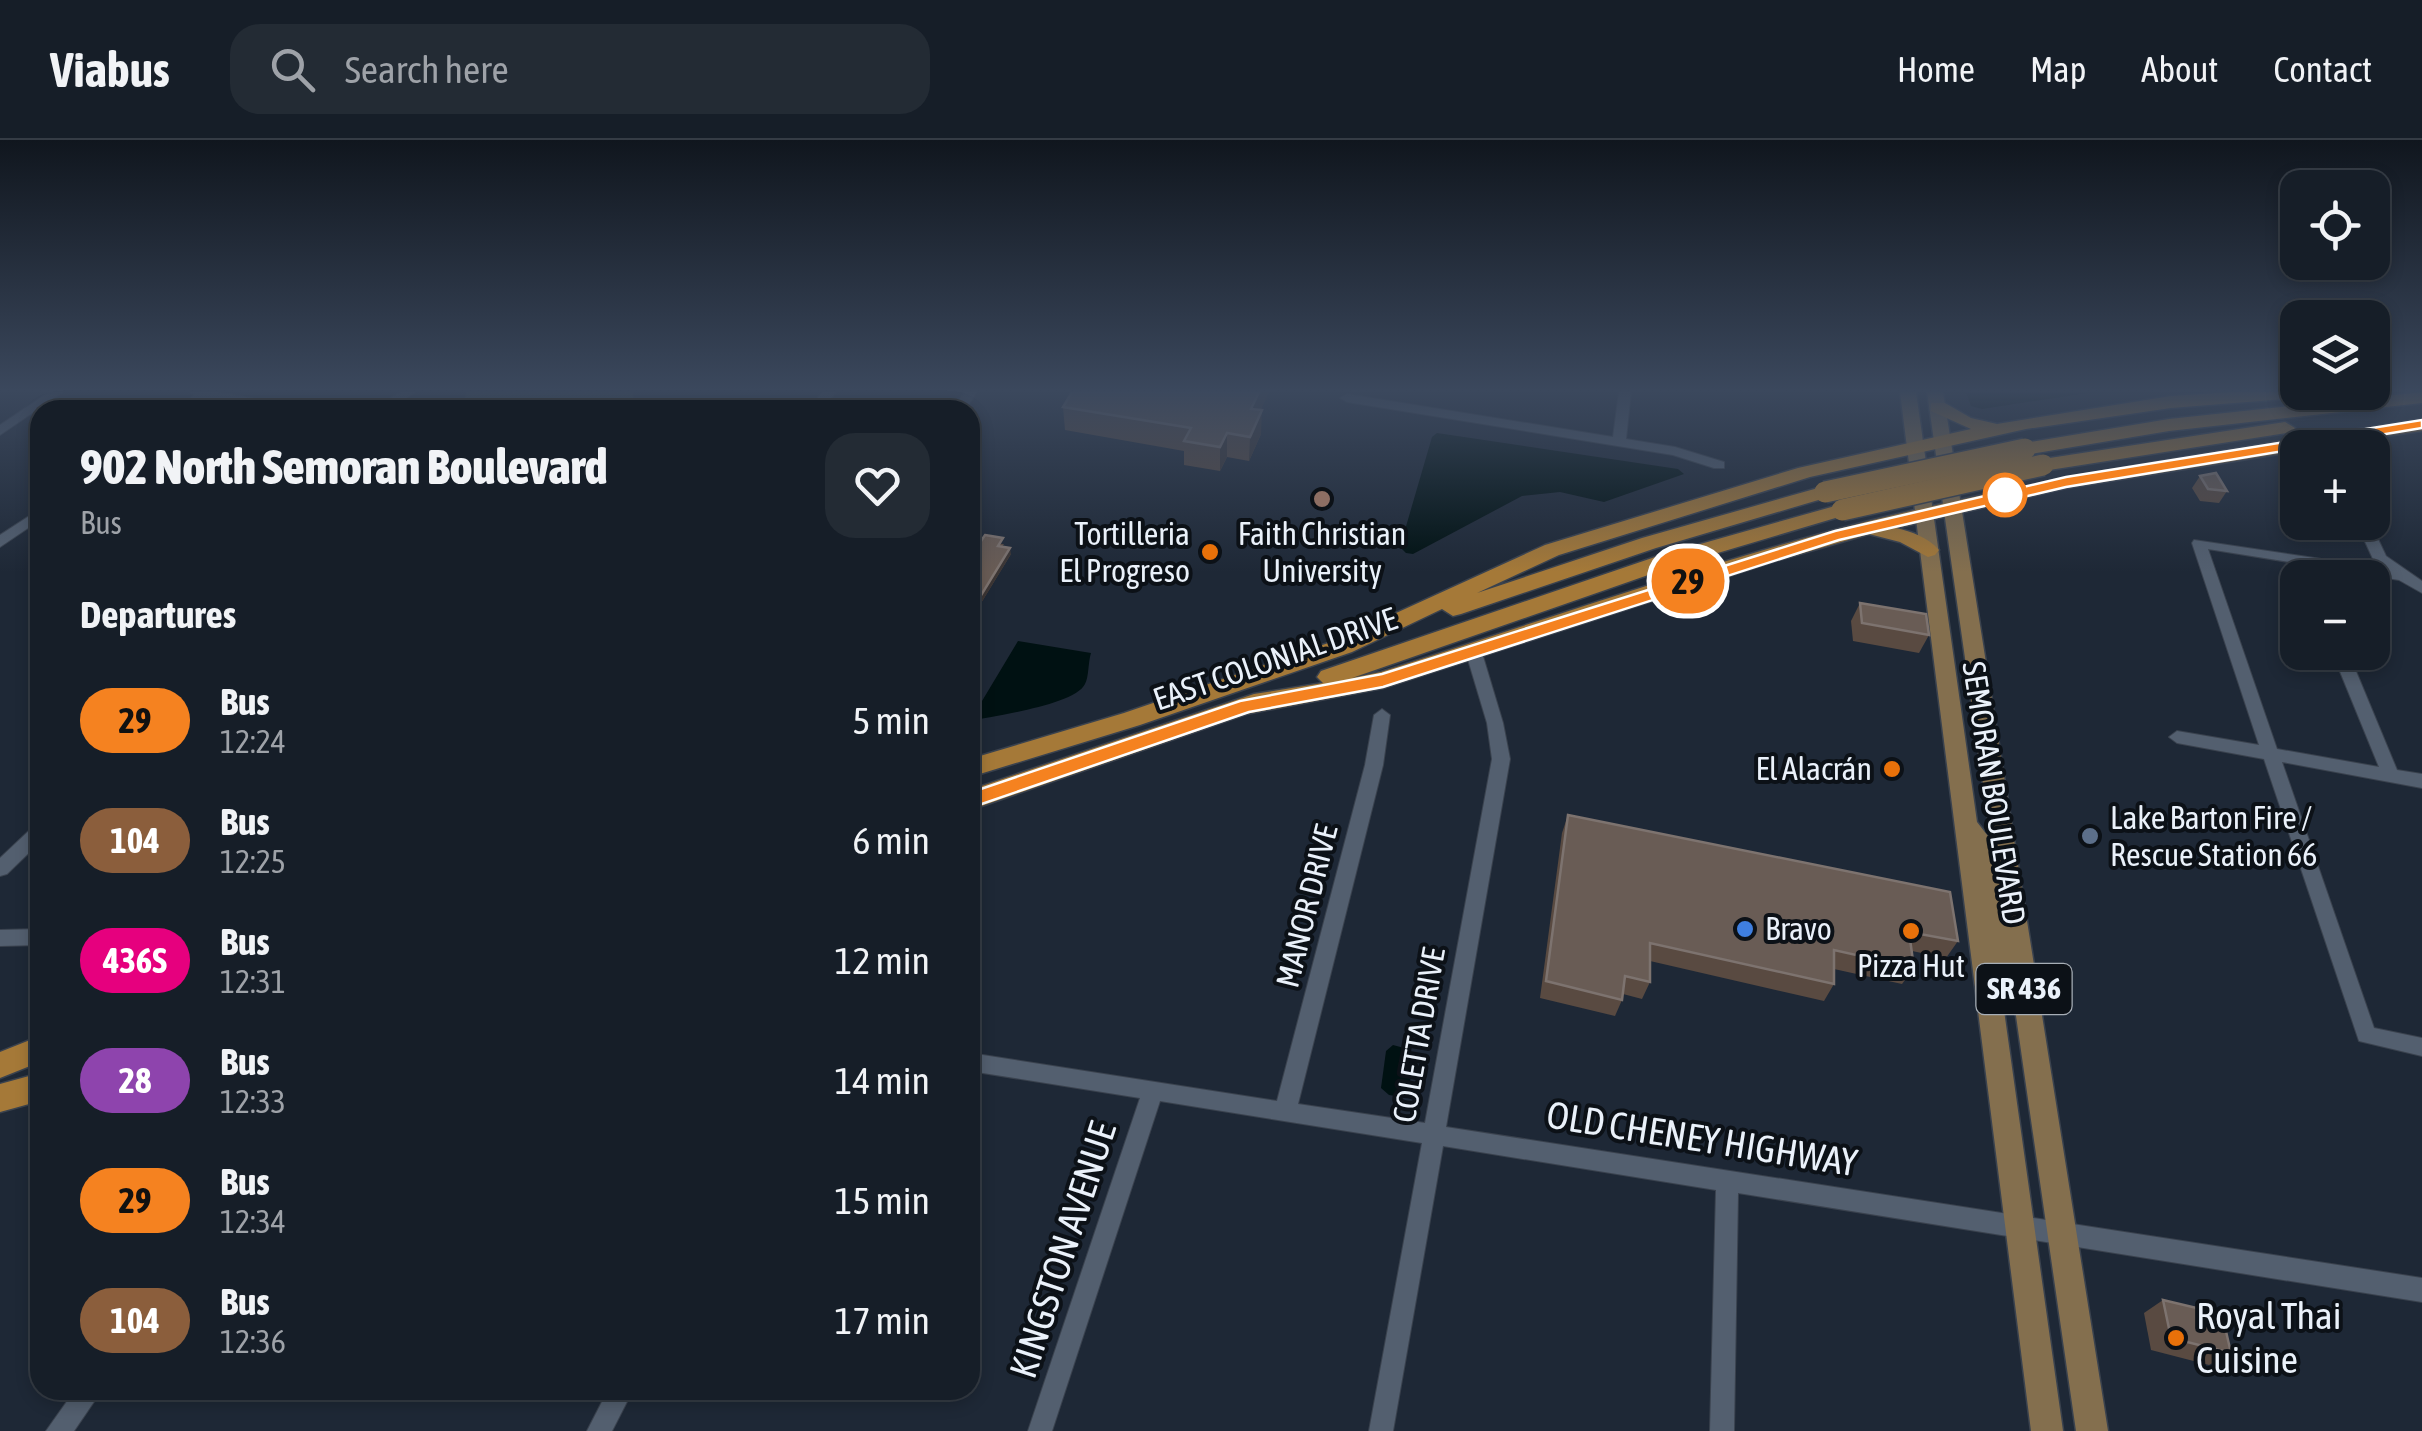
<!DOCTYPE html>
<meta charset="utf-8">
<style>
:root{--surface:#161e28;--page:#232b34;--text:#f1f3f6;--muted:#9ea2a8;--line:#353c45}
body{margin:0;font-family:"Asap Condensed",sans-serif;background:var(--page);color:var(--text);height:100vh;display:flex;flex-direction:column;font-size:38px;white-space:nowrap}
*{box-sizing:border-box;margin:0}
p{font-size:32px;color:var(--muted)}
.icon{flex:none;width:55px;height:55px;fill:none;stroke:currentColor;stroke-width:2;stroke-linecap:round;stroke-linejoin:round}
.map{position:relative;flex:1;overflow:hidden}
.drawer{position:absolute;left:30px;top:260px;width:950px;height:1000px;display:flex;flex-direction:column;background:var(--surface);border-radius:30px;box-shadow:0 5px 15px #0003,0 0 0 2px var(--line)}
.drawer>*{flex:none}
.badge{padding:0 20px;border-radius:32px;font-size:35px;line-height:65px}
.tools{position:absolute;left:2280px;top:30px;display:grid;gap:20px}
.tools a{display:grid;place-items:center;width:110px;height:110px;border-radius:20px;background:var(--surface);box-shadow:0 5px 15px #0003,0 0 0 2px var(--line);font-size:50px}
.map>.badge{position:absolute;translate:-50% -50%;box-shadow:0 0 0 5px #fff}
h2{padding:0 50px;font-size:38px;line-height:90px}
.round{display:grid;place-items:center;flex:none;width:105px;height:105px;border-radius:30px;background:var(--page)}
.overview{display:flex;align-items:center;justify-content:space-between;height:170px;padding:0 50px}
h1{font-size:48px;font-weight:800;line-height:75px}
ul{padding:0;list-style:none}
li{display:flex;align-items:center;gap:30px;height:120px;padding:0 50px}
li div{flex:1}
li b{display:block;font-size:38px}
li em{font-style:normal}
li .badge{min-width:110px;font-weight:700;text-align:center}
header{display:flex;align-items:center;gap:60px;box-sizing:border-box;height:140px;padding:0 50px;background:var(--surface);border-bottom:2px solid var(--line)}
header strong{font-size:48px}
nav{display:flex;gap:55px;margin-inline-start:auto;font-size:35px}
.search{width:700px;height:90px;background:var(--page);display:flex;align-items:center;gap:25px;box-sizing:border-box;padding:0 35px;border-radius:30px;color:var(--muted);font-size:38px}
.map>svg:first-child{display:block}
.green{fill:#425743}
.water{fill:#001112}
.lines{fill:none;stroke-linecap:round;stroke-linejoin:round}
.minor-casing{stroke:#3a424e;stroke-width:2}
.major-casing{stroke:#3a424e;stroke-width:3}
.highway-casing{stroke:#3a424e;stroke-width:3}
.minor{fill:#535f6f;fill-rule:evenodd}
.major{fill:#846f4e;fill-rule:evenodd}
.highway{fill:#a57938;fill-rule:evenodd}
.highway-bridge-casing{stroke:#3a424e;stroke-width:24;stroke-linecap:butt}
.highway-bridge{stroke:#a57938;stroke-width:21}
.wall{fill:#594a41}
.shaded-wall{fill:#3b3534}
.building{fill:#695c55;stroke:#7d736f;stroke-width:2.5}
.line{fill:#f58220;stroke:#fff;stroke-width:2.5}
.stop-dot{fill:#fff;stroke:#f58220;stroke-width:5}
.education-dot{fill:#8d6e63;stroke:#0c1117;stroke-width:4}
.food-dot{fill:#e8710a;stroke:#0c1117;stroke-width:4}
.service-dot{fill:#5c6f8a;stroke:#0c1117;stroke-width:4}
.shop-dot{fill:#3f7fe0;stroke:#0c1117;stroke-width:4}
.labels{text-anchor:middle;stroke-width:8;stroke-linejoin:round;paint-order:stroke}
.shield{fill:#0c1117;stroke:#a7aeb6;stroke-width:2.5}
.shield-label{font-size:30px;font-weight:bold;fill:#eaf1fa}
.poi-label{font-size:32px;fill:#eaf1fa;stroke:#0c1117;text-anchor:end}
.street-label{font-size:32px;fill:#eaf1fa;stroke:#0c1117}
.near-street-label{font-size:38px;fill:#eaf1fa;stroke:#0c1117}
.near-poi-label{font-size:38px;fill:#eaf1fa;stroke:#0c1117;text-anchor:start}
</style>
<header>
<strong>Viabus</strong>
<div class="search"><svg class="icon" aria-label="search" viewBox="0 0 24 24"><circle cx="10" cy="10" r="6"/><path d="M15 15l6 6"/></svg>Search here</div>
<nav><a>Home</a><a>Map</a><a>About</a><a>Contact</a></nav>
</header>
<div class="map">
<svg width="2422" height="1291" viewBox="0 0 2422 1291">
<rect width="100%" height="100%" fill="#1e2836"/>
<path class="green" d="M466,252H633L634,270H463Z"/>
<g class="water">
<path d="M1966,252H2094L1982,269L1971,266Z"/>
<path d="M1437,293L1678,329L1684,334L1604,362L1560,352L1522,356L1413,414L1406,413L1400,407L1432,297Z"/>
<path d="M1018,501L1091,513C1088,522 1089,537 1085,544C1075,565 993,576 970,581Z"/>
<path d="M1393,905L1408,909L1413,918L1409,951L1402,957L1389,955L1381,948L1386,911Z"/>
</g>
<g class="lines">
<g class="minor-casing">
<g id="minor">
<path d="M49,252H63L0,295V285Z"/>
<path d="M190,252H217L299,266L306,270H276L208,258L191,270H176L194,255Z"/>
<path d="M401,252H416L386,270H369Z"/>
<path d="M823,252H836L821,270H807Z"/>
<path d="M965,252H977L965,270H951Z"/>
<path d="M1619,252H1631L1626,299L1675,307L1724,322V328H1714L1673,315L1347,262L1340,258L1347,254L1613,297Z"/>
<path d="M40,369V380L0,407V395Z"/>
<path d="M2356,382H2370L2386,416L2422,441V453L2399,440L2311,426L2315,438H2300L2295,423L2208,409L2277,609L2379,627L2332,512H2348L2397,630L2422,634V648L2282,622L2374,888L2422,898V916L2359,901L2264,619L2177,603L2169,597L2177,591L2259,605L2192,403L2194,400L2382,428L2373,419Z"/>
<path d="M1474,507L1482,513L1503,583L1510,619L1446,987L2422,1138V1162L1738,1053L1734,1291H1710L1716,1050L1443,1006L1393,1291H1369L1422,1003L1160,961L1052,1291H1028L1140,958L970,931V913L1277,961L1365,625L1374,575L1382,569L1390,575L1383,625L1298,964L1425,983L1492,619L1487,583L1466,513Z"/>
<path d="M40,684V702L7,734L0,736V718L34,686Z"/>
<path d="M40,789V805L0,806V790Z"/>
<path d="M75,1250H102L74,1291H46Z"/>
<path d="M608,1250H633L612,1291H587Z"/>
</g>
</g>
<g class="major-casing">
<path id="major" d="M1900,252H1916L1977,682L1991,700L1927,252H1943L2108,1291H2076L2014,862L2000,842L2063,1291H2031Z"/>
</g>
<g class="highway-casing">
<g id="highway">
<path d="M2230,252H2307L2298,258L2171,268L2026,289L1810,337L1559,415L1477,453L1642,398L1818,348H1832V356L1656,408L1461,474L1453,476L1442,469L1352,512L1140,585L970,637V619L1124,573L1337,500L1545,405L1798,328L1971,289L1931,271V263H1945L1971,278L1997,284L2171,256Z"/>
<path d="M2422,252V263L2169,291L2025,315L2015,309L2025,303L2169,279Z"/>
<path d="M2422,279V291L2298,308V311L2066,348L1896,388C1912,392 1928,397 1939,410L1935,415L1928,417L1900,402L1869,394L1775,421L1383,548L1246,574L970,670V650L1254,554L1323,543L1317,537L1321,531L1658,416L1835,366H1849L1852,370L1849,374L1674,426L1352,538L1381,532C1542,481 1702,424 1865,382C2048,336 2235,309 2422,279Z"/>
<path d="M2285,282L2295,288L2292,292L2043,331L2033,325L2043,319Z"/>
<path d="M40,896V922L0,938V912Z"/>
<path d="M40,933V961L0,972V944Z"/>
</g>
</g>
<use href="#minor" class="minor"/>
<use href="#major" class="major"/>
<use href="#highway" class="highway"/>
<g class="highway-bridge-casing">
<g id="highway-bridge">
<path d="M1825,352L2025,309"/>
<path d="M1842,370L2043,325"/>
</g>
</g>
<use href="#highway-bridge" class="highway-bridge"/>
</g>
<g class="wall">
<path d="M1063,267L1261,270V294L1249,321L1227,317L1220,331L1184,325V311L1065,290Z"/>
<path d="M2200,336L2227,351L2219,363L2200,361L2192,348Z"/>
<path d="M970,402L1004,404L1002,407L1011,414L978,468L970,467Z"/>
<path d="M1860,463L1929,495L1919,513L1853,501L1851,481Z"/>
<path d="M1568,675L1958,801L1946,818L1912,811L1914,828L1902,844L1834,829V844L1824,861L1650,821V842L1642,859L1623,854L1622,860L1615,876L1540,858L1562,693Z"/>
<path d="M2163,1160L2231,1213L2209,1225L2151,1210L2144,1173Z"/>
</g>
<g class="shaded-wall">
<path d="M1259,252H1269L1251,292V269Z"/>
<path d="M1262,270L1261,294L1249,321L1250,297Z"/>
<path d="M1227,293V317L1220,331V307Z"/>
<path d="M1010,408L1011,414L978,468L977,462Z"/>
</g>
<g class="building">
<path d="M1072,252H1259L1251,269L1262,270L1250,297L1227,293L1220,307L1184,301L1191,288L1063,267Z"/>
<path d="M2216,333L2227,351L2208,349L2200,336Z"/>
<path d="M985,395L1003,398L998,406L1010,408L977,462L970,461V402L979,404Z"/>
<path d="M1860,463L1926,474L1929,495L1862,483Z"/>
<path d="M1568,675L1950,752L1958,801L1909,792L1914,828L1834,810V844L1650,803V842L1625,836L1622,860L1546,841Z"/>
<path d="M2163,1160L2222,1174L2231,1213L2171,1198Z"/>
</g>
<linearGradient id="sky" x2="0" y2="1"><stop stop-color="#10161e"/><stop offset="0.58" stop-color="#3b485d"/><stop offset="1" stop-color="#3b485d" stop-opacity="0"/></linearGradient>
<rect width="2422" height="432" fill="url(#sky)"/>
<path class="line" d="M2422,280V288L2066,347L1839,400L1383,547L1249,572L970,668L960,660L963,655L1240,561L1382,534L1835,391L2066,337Z"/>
<circle class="stop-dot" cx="2005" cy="355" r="20"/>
<circle class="education-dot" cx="1322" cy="359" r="10"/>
<g class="food-dot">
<circle cx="1210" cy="412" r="10"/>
<circle cx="1892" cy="629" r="10"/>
<circle cx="1911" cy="791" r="10"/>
<circle cx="2176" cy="1198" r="10"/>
</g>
<circle class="service-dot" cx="2090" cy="696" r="10"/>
<circle class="shop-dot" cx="1745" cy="789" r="10"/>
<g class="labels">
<rect class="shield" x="1976.5" y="824" width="95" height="50" rx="8"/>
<g class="shield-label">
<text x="2024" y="859">SR 436</text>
</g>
<g class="poi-label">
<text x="1190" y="405">Tortilleria<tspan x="1190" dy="37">El Progreso</tspan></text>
<text x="1322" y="405" text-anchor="middle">Faith Christian<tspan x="1322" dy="37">University</tspan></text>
<text x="1872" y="640">El Alacrán</text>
<text x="2110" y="689" text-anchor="start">Lake Barton Fire /<tspan x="2110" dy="37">Rescue Station 66</tspan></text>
<text x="1765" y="800" text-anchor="start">Bravo</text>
<text x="1911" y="837" text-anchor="middle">Pizza Hut</text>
</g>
<g class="street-label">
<text transform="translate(1275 519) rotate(-19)" y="11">EAST COLONIAL DRIVE</text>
<text transform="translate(1994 653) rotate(81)" y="11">SEMORAN BOULEVARD</text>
<text transform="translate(1307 766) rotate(-76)" y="11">MANOR DRIVE</text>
<text transform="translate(1419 895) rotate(-80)" y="11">COLETTA DRIVE</text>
</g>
<g class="near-street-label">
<text transform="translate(1702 999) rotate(9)" y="13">OLD CHENEY HIGHWAY</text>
<text transform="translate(1063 1110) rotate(-72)" y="13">KINGSTON AVENUE</text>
</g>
<g class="near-poi-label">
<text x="2196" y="1189">Royal Thai<tspan x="2196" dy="44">Cuisine</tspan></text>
</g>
</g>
</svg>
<div class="tools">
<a><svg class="icon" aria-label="locate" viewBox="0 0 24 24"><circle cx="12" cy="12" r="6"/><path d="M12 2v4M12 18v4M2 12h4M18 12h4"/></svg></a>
<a><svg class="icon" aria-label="layers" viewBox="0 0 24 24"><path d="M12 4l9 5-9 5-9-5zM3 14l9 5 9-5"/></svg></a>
<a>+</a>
<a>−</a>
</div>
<b class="badge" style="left:1688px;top:441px;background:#f58220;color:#111">29</b>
<section class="drawer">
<div class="overview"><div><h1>902 North Semoran Boulevard</h1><p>Bus</p></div><a class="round"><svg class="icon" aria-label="heart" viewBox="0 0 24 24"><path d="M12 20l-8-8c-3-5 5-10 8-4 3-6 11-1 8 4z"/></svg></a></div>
<h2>Departures</h2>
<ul>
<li><span class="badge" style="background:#f58220;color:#111">29</span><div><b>Bus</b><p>12:24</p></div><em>5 min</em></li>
<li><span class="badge" style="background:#8b5e3c;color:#fff">104</span><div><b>Bus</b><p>12:25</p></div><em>6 min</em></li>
<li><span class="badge" style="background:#e6007e;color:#fff">436S</span><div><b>Bus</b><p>12:31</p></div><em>12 min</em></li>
<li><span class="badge" style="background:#8e44ad;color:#fff">28</span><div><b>Bus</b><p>12:33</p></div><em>14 min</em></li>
<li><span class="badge" style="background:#f58220;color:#111">29</span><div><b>Bus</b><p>12:34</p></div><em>15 min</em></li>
<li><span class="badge" style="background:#8b5e3c;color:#fff">104</span><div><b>Bus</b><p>12:36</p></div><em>17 min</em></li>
</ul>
</section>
</div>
